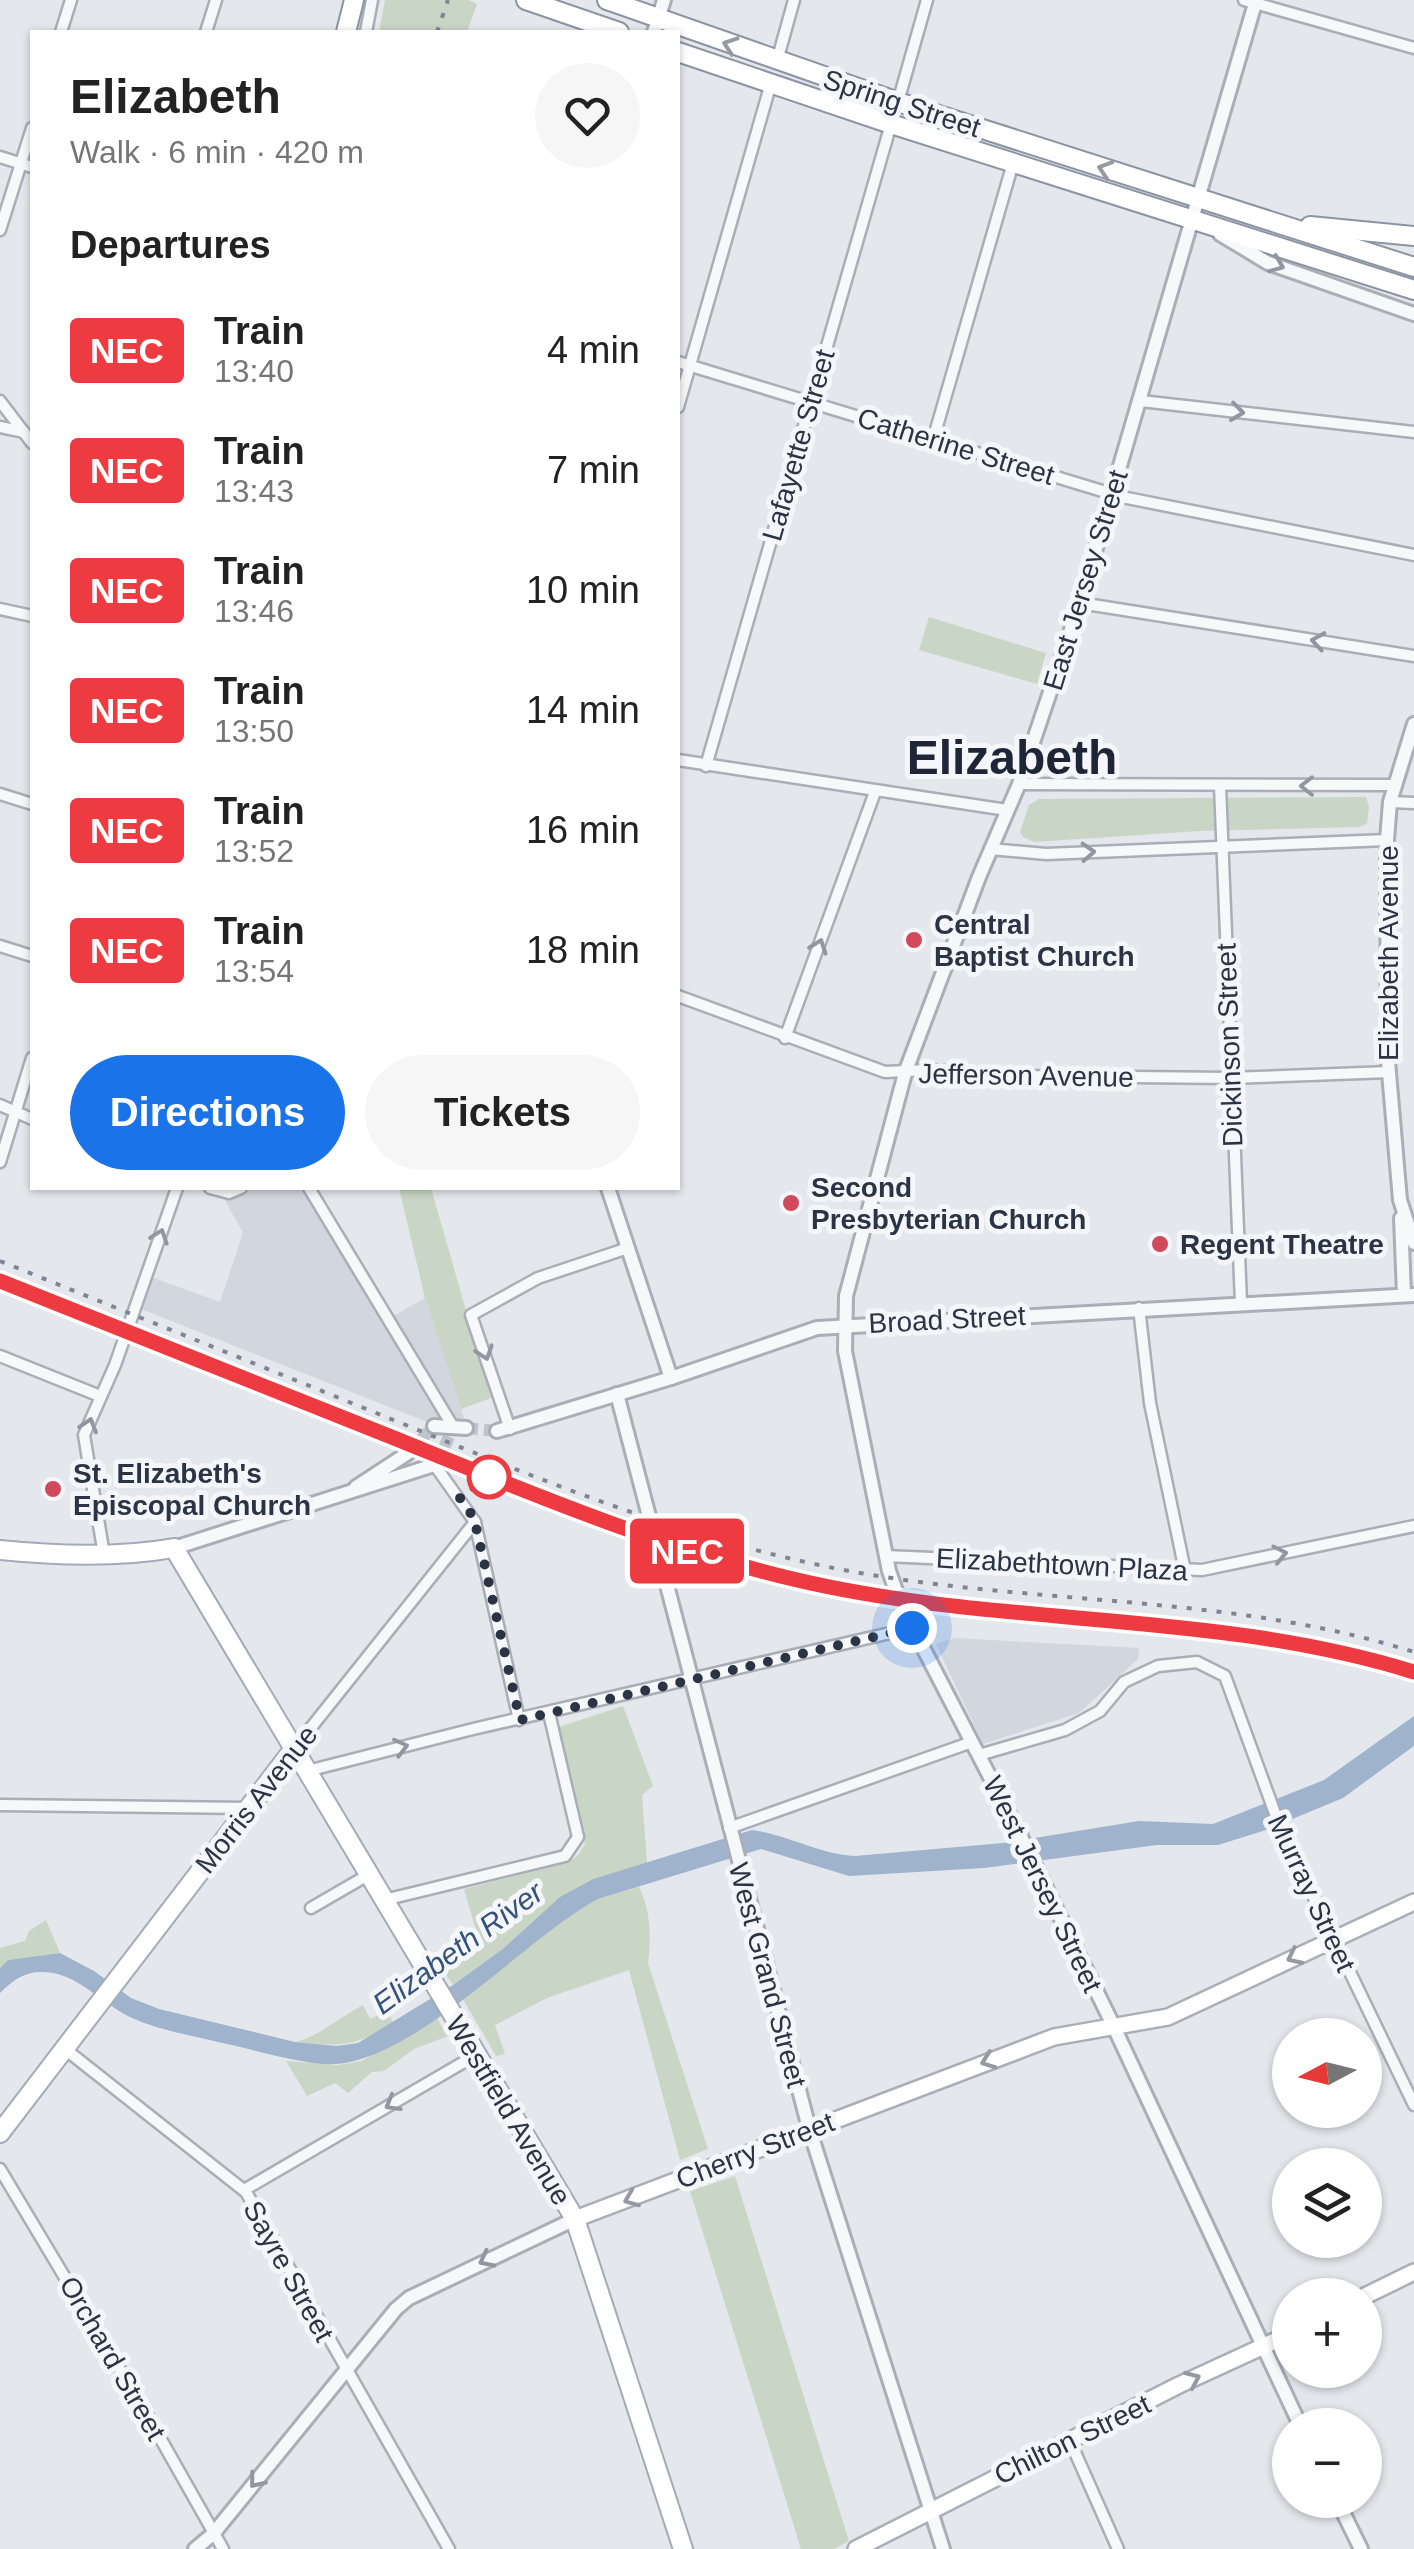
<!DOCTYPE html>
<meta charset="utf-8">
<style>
:root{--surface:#fff;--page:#f6f6f6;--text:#222;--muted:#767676;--accent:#1a73e8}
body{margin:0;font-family:Arial,sans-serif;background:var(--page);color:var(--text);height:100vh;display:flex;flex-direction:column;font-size:38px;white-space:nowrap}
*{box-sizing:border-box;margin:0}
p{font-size:32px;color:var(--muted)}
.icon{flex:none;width:55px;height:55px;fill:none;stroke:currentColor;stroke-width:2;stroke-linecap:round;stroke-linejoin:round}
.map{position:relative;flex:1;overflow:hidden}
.sheet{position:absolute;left:30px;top:30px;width:650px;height:1160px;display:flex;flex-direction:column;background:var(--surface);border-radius:0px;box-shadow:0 2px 8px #0004}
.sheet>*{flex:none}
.badge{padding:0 20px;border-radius:8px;font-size:35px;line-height:65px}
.needle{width:65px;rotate:263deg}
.buttons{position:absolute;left:1272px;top:2018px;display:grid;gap:20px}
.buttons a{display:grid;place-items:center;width:110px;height:110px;border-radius:50%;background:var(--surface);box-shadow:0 2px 8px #0004;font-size:50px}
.you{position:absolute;width:50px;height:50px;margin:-25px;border:8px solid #fff;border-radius:50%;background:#1a73e8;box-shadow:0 0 0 15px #1a73e833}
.map>.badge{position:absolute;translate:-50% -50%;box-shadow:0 0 0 5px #fff}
h2{padding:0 40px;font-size:38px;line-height:90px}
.round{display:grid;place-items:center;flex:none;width:105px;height:105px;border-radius:52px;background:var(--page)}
.headline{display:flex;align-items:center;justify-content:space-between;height:170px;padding:0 40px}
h1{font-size:48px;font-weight:600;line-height:75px}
.cta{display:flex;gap:20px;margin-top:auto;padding:20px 40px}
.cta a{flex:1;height:115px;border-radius:60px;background:var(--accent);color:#fff;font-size:40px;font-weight:600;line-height:115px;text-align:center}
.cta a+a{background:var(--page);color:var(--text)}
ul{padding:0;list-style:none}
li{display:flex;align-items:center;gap:30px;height:120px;padding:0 40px}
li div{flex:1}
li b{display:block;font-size:38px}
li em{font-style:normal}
li .badge{min-width:110px;font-weight:700;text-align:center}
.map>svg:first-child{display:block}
.built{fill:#d2d6de}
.green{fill:#c9d6c5}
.water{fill:#9fb4cc}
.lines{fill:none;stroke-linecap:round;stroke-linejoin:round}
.tertiary-tunnel{stroke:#bfc3cb;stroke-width:12;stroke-dasharray:12 6;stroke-linecap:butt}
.minor-casing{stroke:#a9aeb7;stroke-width:15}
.tertiary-casing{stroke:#a9aeb7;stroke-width:18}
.secondary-casing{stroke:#a9aeb7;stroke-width:20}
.primary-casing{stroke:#a3abb8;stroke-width:22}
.trunk-casing{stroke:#8b94a3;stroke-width:22}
.minor{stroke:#f7f8fa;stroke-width:10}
.tertiary{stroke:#f7f8fa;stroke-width:12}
.secondary{stroke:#fff;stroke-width:15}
.primary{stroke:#fff;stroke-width:18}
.trunk{stroke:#fff;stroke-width:18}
.rail{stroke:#7d8696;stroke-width:4;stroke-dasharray:5 10;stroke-linecap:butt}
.oneway{stroke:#959aa2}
.oneway2{stroke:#9196a0}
.line-casing{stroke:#fff;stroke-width:22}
.line{stroke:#ee3a41;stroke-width:15}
.walk{stroke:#2b3445;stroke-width:10;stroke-dasharray:0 18}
.poi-dot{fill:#d1495b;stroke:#f4f6f9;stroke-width:4}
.stop-dot{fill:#fff;stroke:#ee3a41;stroke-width:5}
.labels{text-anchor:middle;stroke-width:10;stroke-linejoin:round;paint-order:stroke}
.street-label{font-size:28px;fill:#2b3445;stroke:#f4f6f9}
.poi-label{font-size:28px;font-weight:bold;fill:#2b3445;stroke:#f4f6f9;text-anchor:start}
.water-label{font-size:30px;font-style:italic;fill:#34527a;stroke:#f4f6f9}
.town-label{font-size:48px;font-weight:bold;fill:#1d2536;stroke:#f4f6f9}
</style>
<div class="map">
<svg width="1414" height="2549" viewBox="0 0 1414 2549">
<rect width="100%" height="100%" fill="#e4e7ec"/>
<g class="built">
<path d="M218,1188H308L388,1319L425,1298L465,1422L445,1429L141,1309L151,1277L220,1302L243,1233Z"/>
<path d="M955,1638L1045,1643L1139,1648L1138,1659L1079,1713L983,1744L936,1644Z"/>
</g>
<g class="green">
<path d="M385,0H469L477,4L467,32H379Z"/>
<path d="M929,617L1046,653L1037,684L919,650Z"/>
<path d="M1366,797L1369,807L1367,824L1358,827L1200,831L1034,842L1023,837L1020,832L1029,805L1039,799Z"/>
<path d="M399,1188H431L491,1398L461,1409L425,1298Z"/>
<path d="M623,1706L653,1786L642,1795L647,1863L593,1879L561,1897L504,1948L453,1985L437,1961L481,1947L464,1889L569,1862L579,1854L585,1844L559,1727Z"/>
<path d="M639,1887C651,1910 651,1939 648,1963L708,2149L680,2160L629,1970L547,1998L495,2025L505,2054L496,2056L463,1999L574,1911L598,1899Z"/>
<path d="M46,1920L60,1953L8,1960L0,1968V1948L25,1941L29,1931Z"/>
<path d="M363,2005L370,2019L388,2011L393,2023C353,2048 341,2046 296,2042C321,2035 340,2017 363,2005Z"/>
<path d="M436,2017L448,2036L414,2049L384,2071L372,2072L348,2093L335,2083L307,2096L286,2061L338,2065L362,2061Z"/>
<path d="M735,2176L849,2541L834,2549H801L690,2191Z"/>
</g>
<path class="water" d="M1414,1716V1746L1343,1798L1266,1830L1218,1845H1157L984,1868L849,1876L761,1849L598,1899C524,1938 407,2071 323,2064C291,2061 259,2051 227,2044C195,2036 161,2031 132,2018C105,2006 82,1978 53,1973C29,1969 16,1977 0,1993V1968L8,1960L60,1953L94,1971L131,1998L159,2009L295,2042L337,2046L358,2043L453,1985L504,1948L560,1897L593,1879L752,1830C788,1835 819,1854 855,1856L1003,1843L1139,1821L1213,1824L1324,1780Z"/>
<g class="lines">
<g class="tertiary-tunnel">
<path d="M466,1428L497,1431"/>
<path d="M408,1453L434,1426"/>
<path d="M437,1464L451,1432"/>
</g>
<g class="minor-casing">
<g id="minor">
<path d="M1244,0L1414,48"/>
<path d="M61,32L71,0"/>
<path d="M206,32L216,0"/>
<path d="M366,32L372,0"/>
<path d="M777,61L794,0"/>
<path d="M898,102L927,0"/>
<path d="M0,157L32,167"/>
<path d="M0,230L32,128"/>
<path d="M678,362L1122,497L1414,555"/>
<path d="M0,401L32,443"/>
<path d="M1141,401L1414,432"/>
<path d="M678,407L771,83"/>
<path d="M0,427L24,432"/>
<path d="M933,440L1013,163"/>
<path d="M1080,603L1414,656"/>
<path d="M0,609L32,616"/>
<path d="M678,760L1007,810"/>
<path d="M706,766L891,124"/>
<path d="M1019,784L1394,785"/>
<path d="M1220,786L1241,1303"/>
<path d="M0,794L32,804"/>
<path d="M1390,802L1414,803"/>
<path d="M990,849L1046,854L1387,840"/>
<path d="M0,946L32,956"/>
<path d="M678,996L885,1072L929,1070L1031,1076L1230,1078L1389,1072"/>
<path d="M785,1038L875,792"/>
<path d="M0,1105L32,1119"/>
<path d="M0,1162L32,1058"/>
<path d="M210,1188L229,1193L241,1188"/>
<path d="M309,1188L452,1425"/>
<path d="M1139,1308L1150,1403L1185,1571"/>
<path d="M0,1356L100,1396"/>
<path d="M510,1429L471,1315L538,1278L628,1248"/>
<path d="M475,1522L519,1720"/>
<path d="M104,1555L84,1435L115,1365L177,1188"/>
<path d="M885,1556L1202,1570L1414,1526"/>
<path d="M294,1749L475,1522L436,1467"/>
<path d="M979,1755L1065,1730L1100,1711L1124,1682L1158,1666L1197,1662L1225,1676L1280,1827L1414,2105"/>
<path d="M307,1771L473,1729L912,1628"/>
<path d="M0,1805L248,1808"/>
<path d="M729,1828L972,1742"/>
<path d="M384,1900L565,1856L578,1837L549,1713"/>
<path d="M311,1908L368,1875"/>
<path d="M65,2049L246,2192L449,2549"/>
<path d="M0,2169L146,2413L223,2549"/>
<path d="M244,2190L476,2055"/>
<path d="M1070,2441L1118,2549"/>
</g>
</g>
<g class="tertiary-casing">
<g id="tertiary">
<path d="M1256,0L1080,603L1019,784L979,877L905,1073L846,1296L845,1351L889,1571L901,1605L1021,1837L1114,2027L1300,2425"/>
<path d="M654,32L664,0"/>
<path d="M1220,234L1268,263L1414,314"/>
<path d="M1414,724L1390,802L1387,840L1388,1061L1400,1200L1414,1243"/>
<path d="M608,1188L671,1378"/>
<path d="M1401,1218L1404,1295"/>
<path d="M617,1394L809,2128L943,2549"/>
<path d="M434,1426L466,1428"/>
<path d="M497,1431L671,1378L817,1328L1414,1295"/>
<path d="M356,1487L408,1453"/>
<path d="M174,1548L437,1464"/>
<path d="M1337,2500L1361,2549"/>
<path d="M195,2549L213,2534L396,2309L409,2298L575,2219"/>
</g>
</g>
<g class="secondary-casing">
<g id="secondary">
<path d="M575,2219L1054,2037L1168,2017L1414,1902"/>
<path d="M1365,2296L1414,2272"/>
<path d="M856,2549L1179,2385L1290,2334"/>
</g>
</g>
<g class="primary-casing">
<g id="primary">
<path d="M0,1550C58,1556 117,1558 174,1548L575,2219L683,2549"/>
<path d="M0,2133L293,1750"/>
</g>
</g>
<g class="trunk-casing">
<g id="trunk">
<path d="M526,0L619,32"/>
<path d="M607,0L898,102L1414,267"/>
<path d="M346,32L354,0"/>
<path d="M678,52L891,124L1414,290"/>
<path d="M1310,226L1414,236"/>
</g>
</g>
<use href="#minor" class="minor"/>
<use href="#tertiary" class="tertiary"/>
<use href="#secondary" class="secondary"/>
<use href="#primary" class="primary"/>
<use href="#trunk" class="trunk"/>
<g class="rail">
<path d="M437,32L448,0"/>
<path d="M0,1261C129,1313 258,1365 386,1417C522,1472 657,1529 801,1561C1003,1608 1215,1589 1414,1652"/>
<path d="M0,1281C131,1334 263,1385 394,1438C526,1491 655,1547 793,1579C998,1627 1212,1608 1414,1673"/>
</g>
</g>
<defs><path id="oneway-chevron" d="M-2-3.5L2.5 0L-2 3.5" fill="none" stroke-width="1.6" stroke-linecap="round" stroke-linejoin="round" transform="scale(2.5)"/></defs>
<g class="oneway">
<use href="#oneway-chevron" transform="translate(730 45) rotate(-161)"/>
<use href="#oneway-chevron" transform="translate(1105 169) rotate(-162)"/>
<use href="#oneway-chevron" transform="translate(1294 1957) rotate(154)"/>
<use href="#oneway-chevron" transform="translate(988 2061) rotate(160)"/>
<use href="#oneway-chevron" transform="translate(631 2199) rotate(158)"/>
<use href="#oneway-chevron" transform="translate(1193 2379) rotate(-24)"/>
</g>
<g class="oneway2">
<use href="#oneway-chevron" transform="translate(1277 265) rotate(22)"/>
<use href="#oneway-chevron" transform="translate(1237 412) rotate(7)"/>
<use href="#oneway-chevron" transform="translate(1318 641) rotate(-171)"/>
<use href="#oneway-chevron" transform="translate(1307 786) rotate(180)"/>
<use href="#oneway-chevron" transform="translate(1088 852) rotate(-3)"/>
<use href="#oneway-chevron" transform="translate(819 946) rotate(-70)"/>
<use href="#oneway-chevron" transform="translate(160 1236) rotate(-71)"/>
<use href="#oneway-chevron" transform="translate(485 1353) rotate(71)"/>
<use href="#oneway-chevron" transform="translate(89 1425) rotate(-73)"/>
<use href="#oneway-chevron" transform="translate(1280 1554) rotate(-12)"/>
<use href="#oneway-chevron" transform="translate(401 1747) rotate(-14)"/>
<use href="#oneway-chevron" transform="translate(392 2104) rotate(150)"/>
<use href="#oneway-chevron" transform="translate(486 2260) rotate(153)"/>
<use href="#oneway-chevron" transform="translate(256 2481) rotate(129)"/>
</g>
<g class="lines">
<g class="line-casing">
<path id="line" d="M0,1281C131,1334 263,1385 394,1438C525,1491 655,1546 793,1579C998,1628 1212,1609 1414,1672"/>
</g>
<use href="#line" class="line"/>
<path class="walk" d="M489,1477L460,1498L474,1518L520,1720L912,1628"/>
</g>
<g class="poi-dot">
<circle cx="914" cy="940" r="10"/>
<circle cx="791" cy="1203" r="10"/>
<circle cx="1160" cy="1244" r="10"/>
<circle cx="53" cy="1489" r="10"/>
</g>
<circle class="stop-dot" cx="489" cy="1477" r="20"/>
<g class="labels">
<g class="street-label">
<text transform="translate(902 103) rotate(18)" y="10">Spring Street</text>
<text transform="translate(798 445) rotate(-74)" y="10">Lafayette Street</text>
<text transform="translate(956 446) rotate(17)" y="10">Catherine Street</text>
<text transform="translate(1085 580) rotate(-73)" y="10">East Jersey Street</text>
<text transform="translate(1388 953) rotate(-90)" y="10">Elizabeth Avenue</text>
<text transform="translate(1229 1045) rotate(-92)" y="10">Dickinson Street</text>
<text transform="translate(1026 1075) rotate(1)" y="10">Jefferson Avenue</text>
<text transform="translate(947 1319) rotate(-3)" y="10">Broad Street</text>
<text transform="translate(1062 1564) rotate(3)" y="10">Elizabethtown Plaza</text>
<text transform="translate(256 1799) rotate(-52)" y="10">Morris Avenue</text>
<text transform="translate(1043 1884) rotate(64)" y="10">West Jersey Street</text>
<text transform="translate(1312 1893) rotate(65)" y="10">Murray Street</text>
<text transform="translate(768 1975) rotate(75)" y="10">West Grand Street</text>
<text transform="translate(509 2110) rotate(59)" y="10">Westfield Avenue</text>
<text transform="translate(755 2150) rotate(-21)" y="10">Cherry Street</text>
<text transform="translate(289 2271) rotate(61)" y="10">Sayre Street</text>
<text transform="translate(113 2358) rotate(60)" y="10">Orchard Street</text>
<text transform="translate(1072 2439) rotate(-26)" y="10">Chilton Street</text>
</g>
<g class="poi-label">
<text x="934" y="934">Central<tspan x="934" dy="32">Baptist Church</tspan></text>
<text x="811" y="1197">Second<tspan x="811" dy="32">Presbyterian Church</tspan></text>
<text x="1180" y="1254">Regent Theatre</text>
<text x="73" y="1483">St. Elizabeth's<tspan x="73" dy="32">Episcopal Church</tspan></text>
</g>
<g class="water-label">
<text transform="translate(458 1948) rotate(-36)" y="10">Elizabeth River</text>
</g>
<g class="town-label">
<text x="1012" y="774">Elizabeth</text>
</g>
</g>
</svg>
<div class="buttons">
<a><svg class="needle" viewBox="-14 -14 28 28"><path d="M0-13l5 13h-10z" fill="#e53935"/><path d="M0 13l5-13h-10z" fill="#767676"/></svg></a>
<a><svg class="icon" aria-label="layers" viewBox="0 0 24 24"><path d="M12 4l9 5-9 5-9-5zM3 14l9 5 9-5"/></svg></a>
<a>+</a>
<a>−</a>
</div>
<div class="you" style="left:912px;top:1628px"></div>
<b class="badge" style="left:687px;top:1551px;background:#ee3a41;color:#fff">NEC</b>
<section class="sheet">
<div class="headline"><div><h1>Elizabeth</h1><p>Walk · 6 min · 420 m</p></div><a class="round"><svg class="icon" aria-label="heart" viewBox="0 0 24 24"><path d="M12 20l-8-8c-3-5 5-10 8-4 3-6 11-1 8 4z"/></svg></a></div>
<h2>Departures</h2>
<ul>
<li><span class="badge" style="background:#ee3a41;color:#fff">NEC</span><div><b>Train</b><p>13:40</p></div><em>4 min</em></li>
<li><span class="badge" style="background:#ee3a41;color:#fff">NEC</span><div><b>Train</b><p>13:43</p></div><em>7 min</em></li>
<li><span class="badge" style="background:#ee3a41;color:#fff">NEC</span><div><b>Train</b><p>13:46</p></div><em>10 min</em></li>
<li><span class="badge" style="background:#ee3a41;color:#fff">NEC</span><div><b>Train</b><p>13:50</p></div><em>14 min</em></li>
<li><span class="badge" style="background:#ee3a41;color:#fff">NEC</span><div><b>Train</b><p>13:52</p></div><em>16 min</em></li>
<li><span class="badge" style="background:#ee3a41;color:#fff">NEC</span><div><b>Train</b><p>13:54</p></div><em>18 min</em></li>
</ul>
<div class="cta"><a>Directions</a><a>Tickets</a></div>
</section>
</div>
